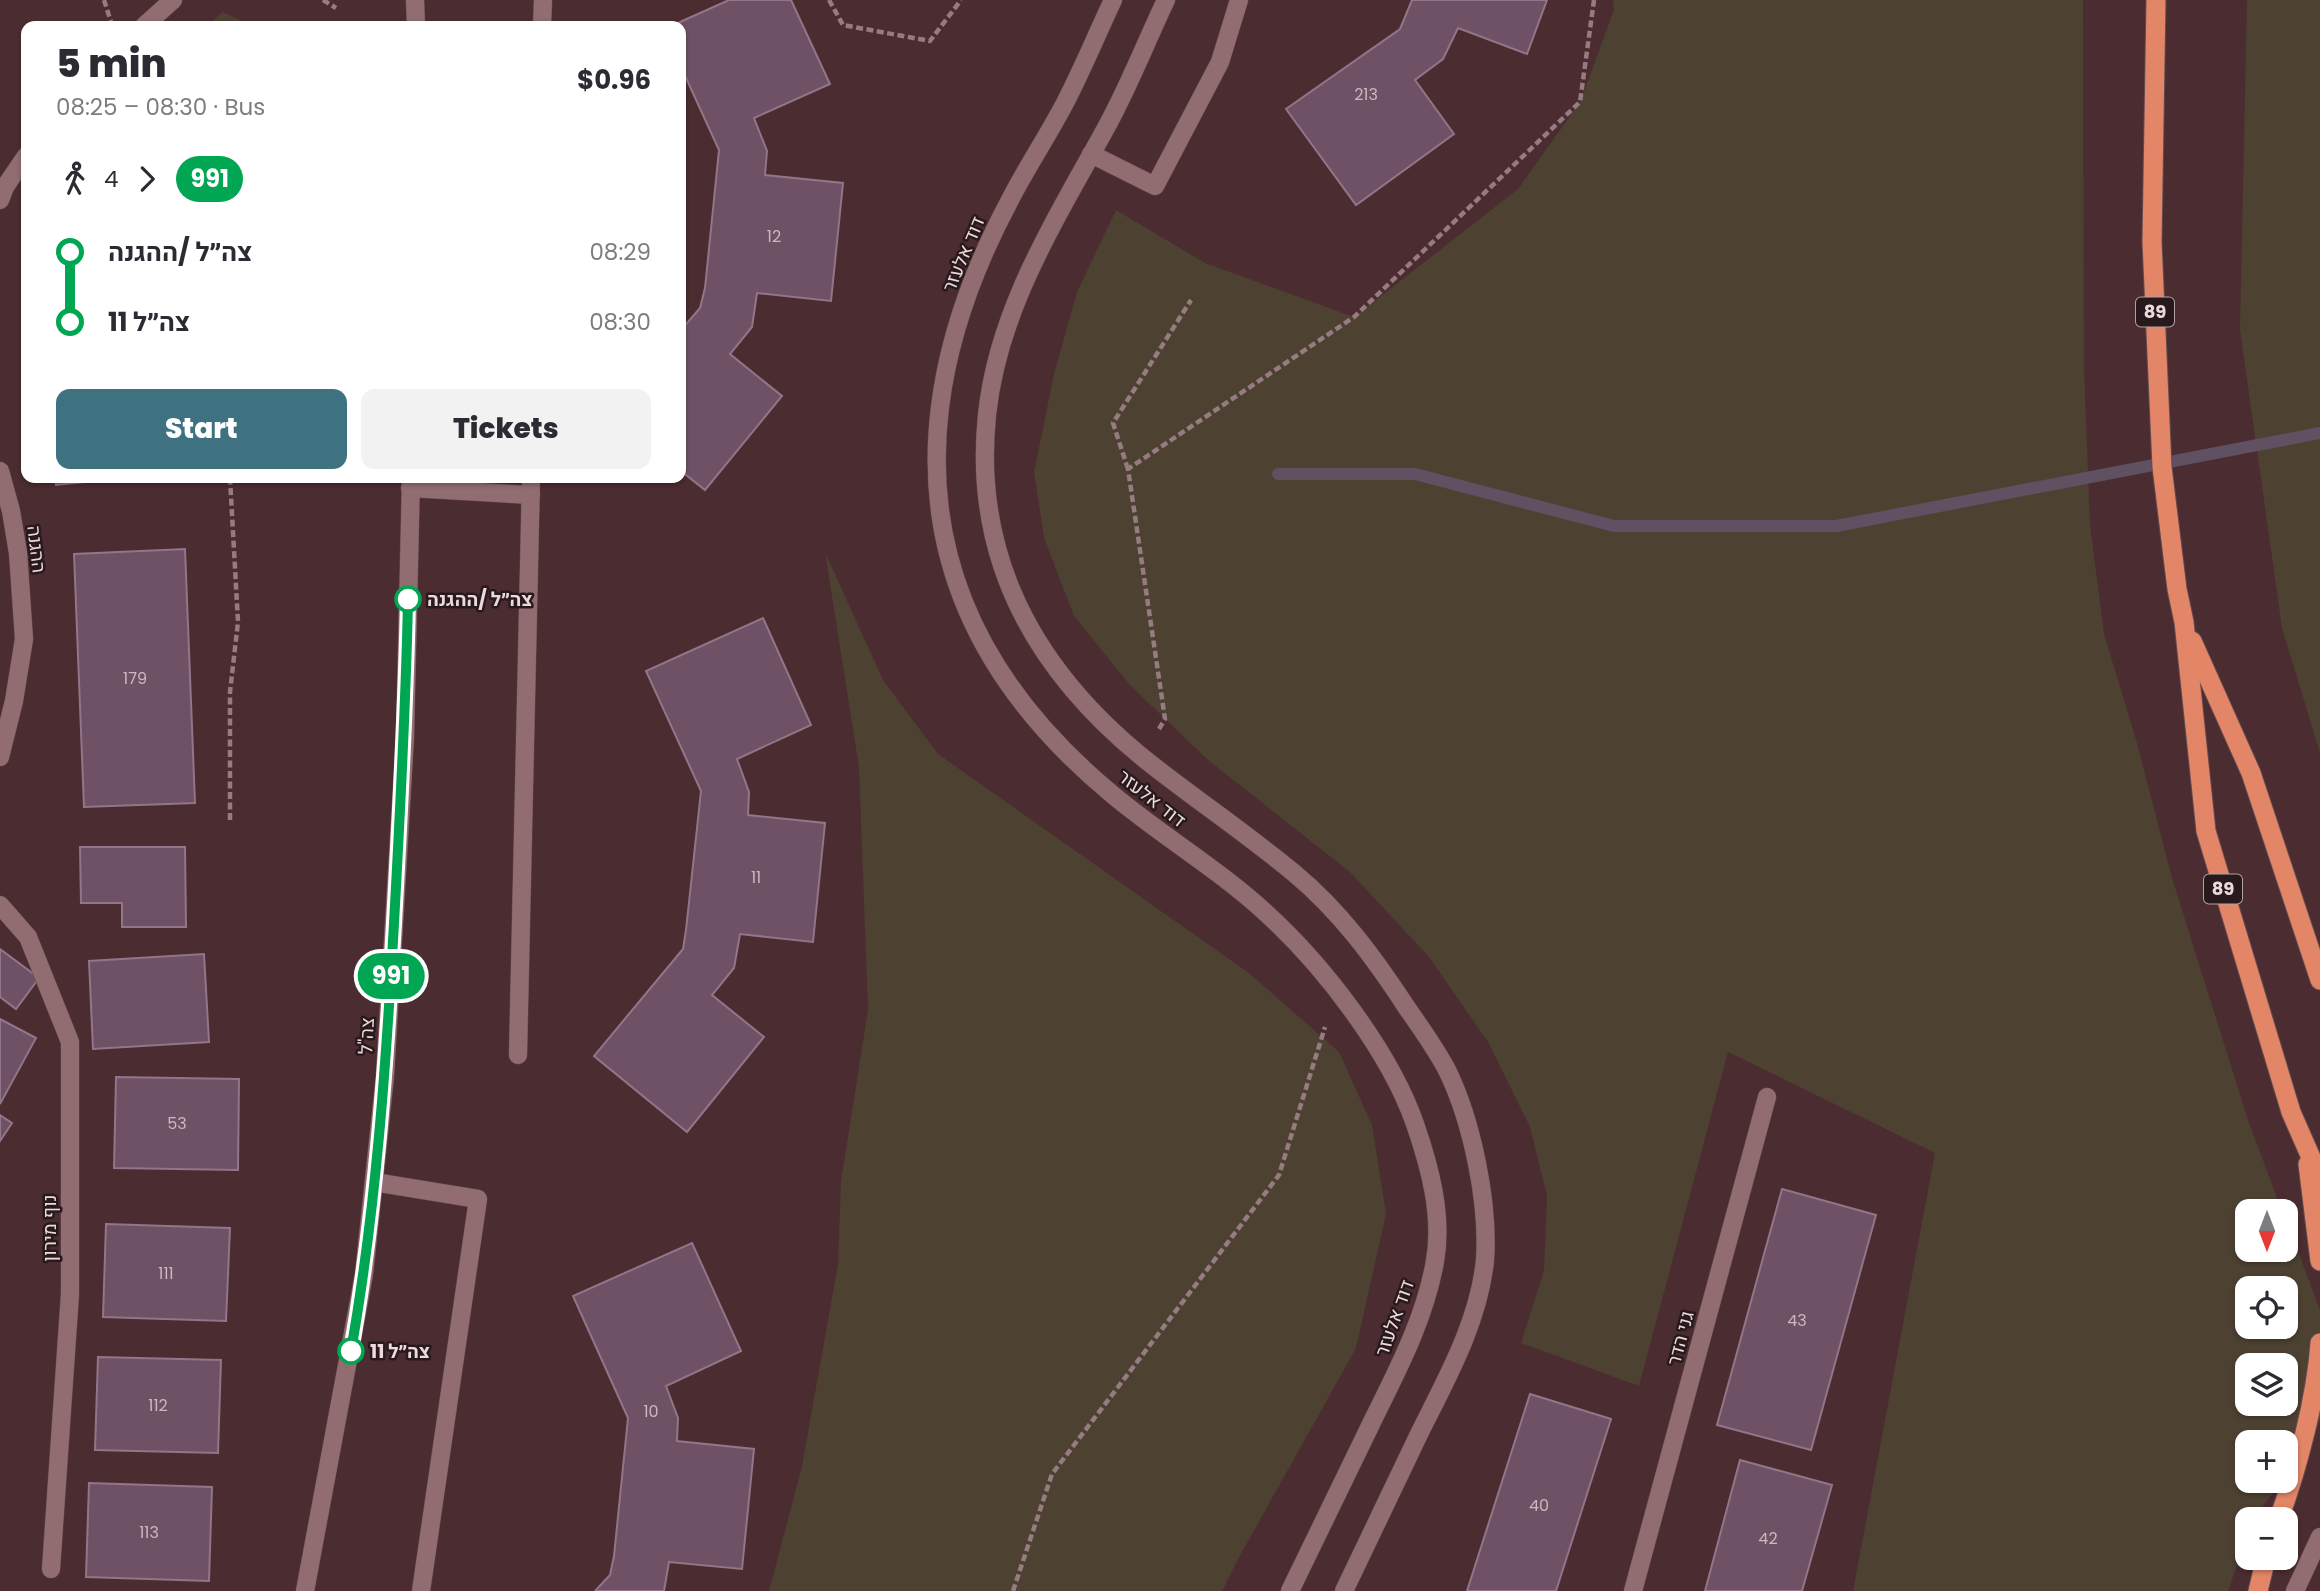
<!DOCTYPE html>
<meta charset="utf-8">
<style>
:root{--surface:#fff;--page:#f2f2f3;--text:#2b2b33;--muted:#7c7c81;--accent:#3e7281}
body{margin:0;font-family:Poppins,Heebo,sans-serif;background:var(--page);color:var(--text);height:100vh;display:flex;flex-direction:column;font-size:26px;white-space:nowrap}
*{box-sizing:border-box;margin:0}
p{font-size:23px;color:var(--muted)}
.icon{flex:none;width:38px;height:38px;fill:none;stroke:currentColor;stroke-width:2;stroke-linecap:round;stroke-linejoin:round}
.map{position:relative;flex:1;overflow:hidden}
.drawer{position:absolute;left:21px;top:21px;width:665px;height:462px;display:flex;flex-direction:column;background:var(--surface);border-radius:14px;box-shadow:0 2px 5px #0004}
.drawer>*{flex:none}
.badge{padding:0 14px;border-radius:23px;font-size:24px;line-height:46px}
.needle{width:46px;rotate:180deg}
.controls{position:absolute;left:2235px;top:1199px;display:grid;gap:14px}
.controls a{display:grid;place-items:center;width:63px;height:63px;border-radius:14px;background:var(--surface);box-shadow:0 2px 5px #0004;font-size:35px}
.map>.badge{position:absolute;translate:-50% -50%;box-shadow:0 0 0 4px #fff}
.legs{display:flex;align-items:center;gap:10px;height:77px;padding:0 35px;font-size:23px}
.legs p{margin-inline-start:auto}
.summary{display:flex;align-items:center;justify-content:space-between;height:119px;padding:0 35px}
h1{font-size:38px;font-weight:800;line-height:52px}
.action{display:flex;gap:14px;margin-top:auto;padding:14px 35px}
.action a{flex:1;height:80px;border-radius:14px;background:var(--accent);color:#fff;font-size:28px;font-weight:800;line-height:80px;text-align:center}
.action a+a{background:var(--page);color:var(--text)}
ul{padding:0 35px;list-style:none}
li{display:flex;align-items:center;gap:24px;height:70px;font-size:26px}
li i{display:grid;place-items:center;width:10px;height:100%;margin:0 9px;background:currentColor}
li i::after{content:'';width:18px;height:18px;margin:-9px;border:5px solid;border-radius:50%;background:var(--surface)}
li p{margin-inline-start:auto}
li:first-child i{background:linear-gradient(#0000 50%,currentColor 0)}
li:last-child i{background:linear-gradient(currentColor 50%,#0000 0)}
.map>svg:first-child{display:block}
.green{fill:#4d4132;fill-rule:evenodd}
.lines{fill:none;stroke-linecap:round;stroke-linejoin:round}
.stream{stroke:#5f5062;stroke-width:12}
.building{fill:#6f5165;stroke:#927588;stroke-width:2}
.service-casing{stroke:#654b4f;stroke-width:19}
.minor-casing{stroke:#654b4f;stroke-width:19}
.tertiary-casing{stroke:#654b4f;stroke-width:19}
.trunk-casing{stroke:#654b4f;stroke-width:21}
.path{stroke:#967c80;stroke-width:4.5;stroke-dasharray:7 3.5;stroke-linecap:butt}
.service{stroke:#916d72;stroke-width:18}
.minor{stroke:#916d72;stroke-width:18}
.tertiary{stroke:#916d72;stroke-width:18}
.trunk{stroke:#e28667;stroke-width:19}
.line-1-casing{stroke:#fff;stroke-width:16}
.line-1{stroke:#00a651;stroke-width:10}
.stop-1-dot{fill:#fff;stroke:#00a651;stroke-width:3.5}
.labels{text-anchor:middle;stroke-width:5;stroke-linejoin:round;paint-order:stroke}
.number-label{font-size:16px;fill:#ceb7be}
.shield{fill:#281a1c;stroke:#b2a0a2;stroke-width:2}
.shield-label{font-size:18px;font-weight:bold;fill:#edd9db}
.street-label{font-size:19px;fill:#edd9db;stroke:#281a1c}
.stop-label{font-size:19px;font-weight:bold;fill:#edd9db;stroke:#281a1c;text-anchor:start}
</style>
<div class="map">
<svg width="2320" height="1591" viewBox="0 0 2320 1591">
<rect width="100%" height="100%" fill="#4b2c31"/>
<g class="green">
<path d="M1613,0H2083L2084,370L2090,525L2104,634L2137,743L2172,878L2248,1120L2282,1211H2247V1250H2286V1219L2320,1310V1420L2286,1475V1442H2247V1480L2282,1481L2253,1519H2247V1536L2228,1591H1853L1935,1153L1728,1052L1639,1386L1521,1343L1544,1271L1547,1196L1530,1127L1488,1042L1429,957L1350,872L1208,760L1130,685L1074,616L1044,538L1034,472L1054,374L1077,292L1116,210L1205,263L1354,317L1518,189L1580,102L1614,10ZM2247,1288H2286V1326H2247ZM2247,1365H2286V1404H2247Z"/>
<path d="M2247,0H2320V753L2282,628L2240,330Z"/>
<path d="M223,12L252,26H206Z"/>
<path d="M825,552L883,680L938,754L1249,973L1339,1052L1372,1125L1386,1214L1356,1348L1236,1563L1222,1591H769L802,1466L838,1264L841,1181L868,1010L859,767Z"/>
</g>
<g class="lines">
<path class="stream" d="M1278,474H1415L1614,526H1836L2320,433"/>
</g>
<g class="building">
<path d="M729,0H791L830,84L754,118L767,151L765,175L843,183L831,301L757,293L752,327L730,354L782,396L705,490L681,471V330L700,308L705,288L719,150L681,67V26H671Z"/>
<path d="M1412,0H1547L1527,54L1458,28L1443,59L1415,80L1454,134L1356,205L1286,109L1400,29Z"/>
<path d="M55,478H125L56,485Z"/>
<path d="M185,549L195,803L84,807L74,554Z"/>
<path d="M763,618L811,725L737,759L749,792L748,815L825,823L813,942L740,934L734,968L712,995L764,1037L687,1132L594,1056L683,949L686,930L701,791L646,671Z"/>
<path d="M80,847H185L186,927H122V903H81Z"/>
<path d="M0,949L39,978L16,1009L0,997Z"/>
<path d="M204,954L209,1042L93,1049L89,961Z"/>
<path d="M0,1019L36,1038L0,1104Z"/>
<path d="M116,1077L239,1079L238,1170L114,1168Z"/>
<path d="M0,1115L12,1123L0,1141Z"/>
<path d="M1782,1189L1876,1215L1811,1450L1717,1425Z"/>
<path d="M106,1224L230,1228L226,1321L103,1317Z"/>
<path d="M692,1243L741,1351L666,1386L678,1418L677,1441L754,1449L742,1569L669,1562L664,1591H595L610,1575L614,1556L628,1418L573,1296Z"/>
<path d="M98,1357L221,1360L218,1453L95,1450Z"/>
<path d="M1530,1394L1611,1419L1556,1591H1467Z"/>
<path d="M1740,1460L1832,1485L1802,1591H1705Z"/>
<path d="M89,1483L212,1487L209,1581L86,1577Z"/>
</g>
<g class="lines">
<g class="service-casing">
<g id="service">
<path d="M542,26L543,0"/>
<path d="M1091,154L1155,186L1220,62L1239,0"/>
<path d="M410,488L531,495"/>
<path d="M518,1055L531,478"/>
<path d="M374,1182L478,1199L421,1591"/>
</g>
</g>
<g class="minor-casing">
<g id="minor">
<path d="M144,26L173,0"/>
<path d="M0,200L5,187L26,156"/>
<path d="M0,471L11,511L18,553L24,639L14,701L0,757"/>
<path d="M0,905L28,937L70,1042V1294L51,1569"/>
<path d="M1633,1591L1767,1097"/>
</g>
</g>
<g class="tertiary-casing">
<g id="tertiary">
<path d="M415,0L416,26"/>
<path d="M1113,0C1097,34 1083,68 1066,101C1049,134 1028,165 1011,198C976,263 949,334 940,407C920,568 992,695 1113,795C1162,836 1221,871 1267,914C1324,966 1390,1052 1415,1124C1430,1167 1443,1216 1435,1261C1425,1319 1397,1371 1371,1424C1344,1480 1317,1535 1290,1591"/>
<path d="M1166,0C1146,42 1129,86 1107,126C1057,218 998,308 987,415C972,560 1036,672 1147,761C1195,799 1247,834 1294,873C1340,911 1375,959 1407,1008C1421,1028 1436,1049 1447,1070C1472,1121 1489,1203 1485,1260C1479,1321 1447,1378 1420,1432C1395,1485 1369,1538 1344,1591"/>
<path d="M305,1591L364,1274L385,1076L405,737L411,478"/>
<path d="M2295,1591L2320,1537"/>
</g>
</g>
<g class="trunk-casing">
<g id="trunk">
<path d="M2156,0L2152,242L2162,467L2177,589L2184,622L2206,831L2291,1112L2320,1178"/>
<path d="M2192,641L2251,773L2320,980"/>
<path d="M2308,1164L2320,1261"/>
<path d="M2279,1519C2298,1466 2316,1399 2320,1343"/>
<path d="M2258,1591L2266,1558"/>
</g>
</g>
<g class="path">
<path d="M104,0L111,22"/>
<path d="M323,0L336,8"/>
<path d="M829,0L843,25L930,41L961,0"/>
<path d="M1128,469L1113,423L1191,300"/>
<path d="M1159,729L1165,719L1128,469L1354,317L1580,102L1594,0"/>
<path d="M230,820V692L238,622L230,478"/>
<path d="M1013,1591L1052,1474L1279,1175L1325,1027"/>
</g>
<use href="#service" class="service"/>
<use href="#minor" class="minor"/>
<use href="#tertiary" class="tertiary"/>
<use href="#trunk" class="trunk"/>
</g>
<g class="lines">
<g class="line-1-casing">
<path id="line-1" d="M351,1351C376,1209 386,1066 394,923C400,815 406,707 408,599"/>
</g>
<use href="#line-1" class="line-1"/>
</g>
<g class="stop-1-dot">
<circle cx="408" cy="599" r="12"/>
<circle cx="351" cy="1351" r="12"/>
</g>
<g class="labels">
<g class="number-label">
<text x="1366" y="100">213</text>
<text x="774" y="242">12</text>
<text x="135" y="684">179</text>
<text x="756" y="883">11</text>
<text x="177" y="1129">53</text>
<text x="166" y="1279">111</text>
<text x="1797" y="1326">43</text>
<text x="158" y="1411">112</text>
<text x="651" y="1417">10</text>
<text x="1539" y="1511">40</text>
<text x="149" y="1538">113</text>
<text x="1768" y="1544">42</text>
</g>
<g class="shield">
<rect x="2136" y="297.5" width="38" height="29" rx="5"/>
<rect x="2204" y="874.5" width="38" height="29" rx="5"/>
</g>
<g class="shield-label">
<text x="2155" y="318">89</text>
<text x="2223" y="895">89</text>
</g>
<g class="street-label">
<text transform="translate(963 254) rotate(-67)" y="7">דוד אלעזר</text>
<text transform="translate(37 549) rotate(83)" y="7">ההגנה</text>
<text transform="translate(1152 798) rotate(38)" y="7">דוד אלעזר</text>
<text transform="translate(366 1036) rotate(-87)" y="7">צה"ל</text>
<text transform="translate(49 1228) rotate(-90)" y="7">נוף מירון</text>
<text transform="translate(1394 1318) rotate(-70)" y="7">דוד אלעזר</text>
<text transform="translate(1680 1338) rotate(-75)" y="7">גני הדר</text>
</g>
<g class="stop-label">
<text x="427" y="606">צה״ל /ההגנה</text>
<text x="370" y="1358">צה״ל 11</text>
</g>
</g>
</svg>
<div class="controls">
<a><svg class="needle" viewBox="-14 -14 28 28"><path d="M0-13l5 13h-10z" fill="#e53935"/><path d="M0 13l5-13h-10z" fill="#7c7c81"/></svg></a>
<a><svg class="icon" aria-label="locate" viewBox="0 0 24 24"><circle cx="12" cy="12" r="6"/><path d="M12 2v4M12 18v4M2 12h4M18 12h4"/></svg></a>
<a><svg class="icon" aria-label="layers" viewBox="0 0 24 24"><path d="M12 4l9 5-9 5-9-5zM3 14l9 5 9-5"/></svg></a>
<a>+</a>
<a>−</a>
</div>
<b class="badge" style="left:391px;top:976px;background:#00a651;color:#fff">991</b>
<section class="drawer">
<div class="summary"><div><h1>5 min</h1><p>08:25 – 08:30 · Bus</p></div><b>$0.96</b></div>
<div class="legs"><svg class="icon" aria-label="walk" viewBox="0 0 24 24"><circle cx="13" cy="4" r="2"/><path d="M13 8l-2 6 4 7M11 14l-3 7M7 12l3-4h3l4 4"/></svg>4<svg class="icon" aria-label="forward" viewBox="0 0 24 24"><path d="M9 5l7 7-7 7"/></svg><b class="badge" style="background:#00a651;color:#fff">991</b></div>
<ul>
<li><i style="color:#00a651"></i><b>צה״ל /ההגנה</b><p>08:29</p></li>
<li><i style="color:#00a651"></i><b>צה״ל 11</b><p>08:30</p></li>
</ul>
<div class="action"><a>Start</a><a>Tickets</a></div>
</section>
</div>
